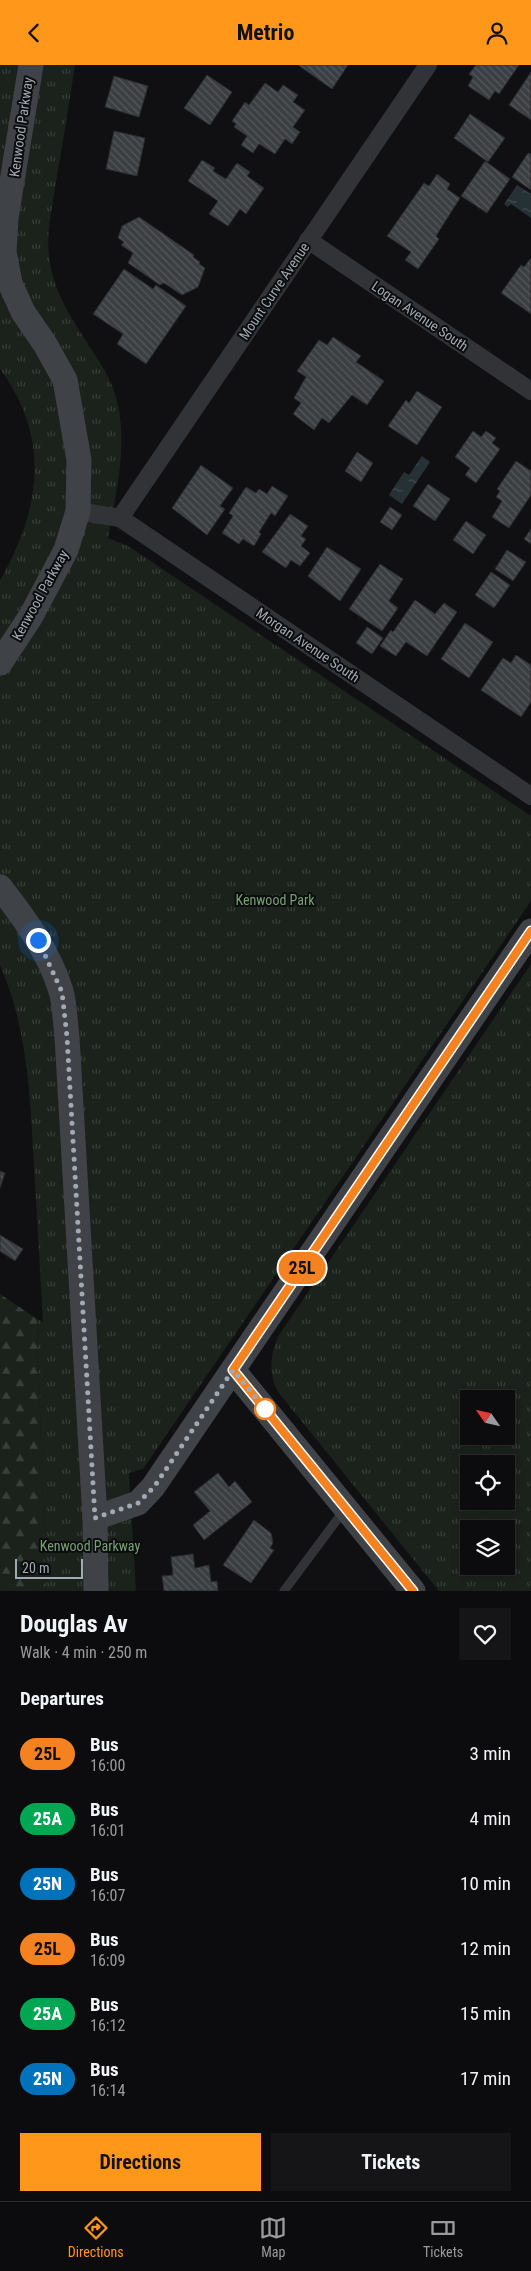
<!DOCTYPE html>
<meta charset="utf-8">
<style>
:root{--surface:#0c0c0e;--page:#151517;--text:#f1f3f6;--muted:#9a9b9e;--line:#2c2c2e;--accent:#ff971b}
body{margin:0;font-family:"Roboto Condensed",sans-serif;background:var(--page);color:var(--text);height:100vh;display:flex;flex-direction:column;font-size:19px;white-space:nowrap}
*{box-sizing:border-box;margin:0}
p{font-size:16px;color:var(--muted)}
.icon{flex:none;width:28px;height:28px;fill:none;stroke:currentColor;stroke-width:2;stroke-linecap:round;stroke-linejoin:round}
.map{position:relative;height:1526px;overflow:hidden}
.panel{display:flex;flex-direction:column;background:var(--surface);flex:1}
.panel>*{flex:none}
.badge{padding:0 10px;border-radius:16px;font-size:18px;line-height:32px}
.needle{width:32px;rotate:304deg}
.tools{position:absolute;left:460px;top:1325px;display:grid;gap:10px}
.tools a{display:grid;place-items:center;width:55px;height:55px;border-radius:0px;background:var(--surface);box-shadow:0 2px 8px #0003,0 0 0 1px var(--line);font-size:25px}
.scale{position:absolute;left:15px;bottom:12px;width:68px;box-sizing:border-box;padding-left:5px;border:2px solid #a0a9b4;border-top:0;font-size:14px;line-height:18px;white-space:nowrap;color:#a0a9b4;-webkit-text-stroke:4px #0b0c0d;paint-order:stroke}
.you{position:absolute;width:25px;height:25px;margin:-12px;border:4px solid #fff;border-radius:50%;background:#1a73e8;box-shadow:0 0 0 8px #1a73e833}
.map>.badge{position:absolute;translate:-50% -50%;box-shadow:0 0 0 2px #fff}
h2{padding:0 20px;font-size:19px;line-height:45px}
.round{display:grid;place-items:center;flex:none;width:52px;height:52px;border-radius:0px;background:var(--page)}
.overview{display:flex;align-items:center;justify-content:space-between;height:85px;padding:0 20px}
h1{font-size:24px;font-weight:700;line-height:38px}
.cta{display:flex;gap:10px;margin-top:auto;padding:10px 20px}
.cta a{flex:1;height:58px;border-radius:0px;background:var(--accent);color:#111;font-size:20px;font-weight:700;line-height:58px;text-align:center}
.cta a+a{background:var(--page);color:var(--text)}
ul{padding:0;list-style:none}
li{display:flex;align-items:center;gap:15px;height:65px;padding:0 20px}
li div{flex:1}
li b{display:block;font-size:19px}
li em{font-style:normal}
li .badge{min-width:55px;font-weight:700;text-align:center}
header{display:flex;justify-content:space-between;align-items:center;height:65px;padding:0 20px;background:var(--accent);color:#111;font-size:22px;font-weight:700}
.menu{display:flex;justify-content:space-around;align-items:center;height:70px;border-top:1px solid var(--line);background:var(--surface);font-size:14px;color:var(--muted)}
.menu a{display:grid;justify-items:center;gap:2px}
.menu .active{color:var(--accent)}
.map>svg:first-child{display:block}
.forest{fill:url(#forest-firs)}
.park{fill:url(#park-tufts);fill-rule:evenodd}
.water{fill:url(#water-ripples)}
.building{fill:url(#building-back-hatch);stroke:#2a2b2e}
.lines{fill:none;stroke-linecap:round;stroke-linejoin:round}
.lane{stroke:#313337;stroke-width:9}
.street{stroke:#313337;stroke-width:18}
.secondary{stroke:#3f4247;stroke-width:25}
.line-casing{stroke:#fff;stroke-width:11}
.line{stroke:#f58220;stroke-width:8}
.walk{stroke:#a0a9b4;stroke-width:5;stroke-dasharray:0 9}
.stop-dot{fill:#fff;stroke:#f58220;stroke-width:2.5}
.labels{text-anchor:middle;stroke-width:4;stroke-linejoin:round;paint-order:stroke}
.street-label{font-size:14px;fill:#a0a9b4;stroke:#0b0c0d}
.park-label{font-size:14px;fill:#78a175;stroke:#0b0c0d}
</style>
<header><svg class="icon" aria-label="back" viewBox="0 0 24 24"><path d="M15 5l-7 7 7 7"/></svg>Metrio<svg class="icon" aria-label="person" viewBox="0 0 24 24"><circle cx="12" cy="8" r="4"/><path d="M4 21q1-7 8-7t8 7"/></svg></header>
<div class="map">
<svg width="531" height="1526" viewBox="0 0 531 1526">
<defs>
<pattern id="forest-firs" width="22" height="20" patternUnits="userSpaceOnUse" patternTransform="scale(1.25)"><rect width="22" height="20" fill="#1a221b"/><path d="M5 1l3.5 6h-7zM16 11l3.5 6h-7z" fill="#383f3a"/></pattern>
<pattern id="park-tufts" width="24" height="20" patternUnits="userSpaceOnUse" patternTransform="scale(1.25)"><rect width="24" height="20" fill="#1a221b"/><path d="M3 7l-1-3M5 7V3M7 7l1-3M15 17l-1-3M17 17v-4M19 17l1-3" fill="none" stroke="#383f3a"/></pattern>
<pattern id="water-ripples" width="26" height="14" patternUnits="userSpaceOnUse" patternTransform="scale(1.25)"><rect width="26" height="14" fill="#263136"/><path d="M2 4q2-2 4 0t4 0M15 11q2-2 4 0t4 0" fill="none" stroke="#424c51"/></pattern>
<pattern id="building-back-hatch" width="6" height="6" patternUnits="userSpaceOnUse" patternTransform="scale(1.25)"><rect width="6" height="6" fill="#3c3f42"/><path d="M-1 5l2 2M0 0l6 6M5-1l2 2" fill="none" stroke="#55585b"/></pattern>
</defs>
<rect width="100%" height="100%" fill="#101012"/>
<path class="forest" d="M0,1229L37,1254L46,1526H0Z"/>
<g class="park">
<path d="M0,0H75C69,39 63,77 56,116C53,140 46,167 49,191C54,239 87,272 108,312C133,360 117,423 108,473L128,481L531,751V836L143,1404L129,1408L136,1526H46L37,1254L43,1257C40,1205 37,1153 34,1101C30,1032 28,964 0,900V516C40,444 52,375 0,304Z"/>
<path d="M531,899V1526H439L278,1327C268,1307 270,1290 279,1270ZM469,1334H506V1371H469ZM469,1399H506V1436H469ZM469,1464H506V1501H469Z"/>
</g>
<g class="water">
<path d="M517,120L531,129V153L511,139L508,142L504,139Z"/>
<path d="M422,391L430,397L402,439L389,430L404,407L409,410Z"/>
</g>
<g class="building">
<path d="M298,0H348L332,24Z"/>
<path d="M476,0H519L499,29L495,26L489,35L468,21L473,12L469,9Z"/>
<path d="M531,7V55L509,40Z"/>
<path d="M207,10L232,27L210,60L184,43Z"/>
<path d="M114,11L148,21L139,52L105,42Z"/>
<path d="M265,18L278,27L283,20L298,30L293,37L305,45L293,62L300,67L292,79L285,74L275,89L259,79L253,88L241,80L247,71L234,62L236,59L232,56L245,37L249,40Z"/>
<path d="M470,49L505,73L488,97L454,73Z"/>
<path d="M114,66L145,73L137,111L106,104Z"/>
<path d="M528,88L531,89V125L512,112Z"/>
<path d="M202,95L215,103L213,106L226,114L237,98L250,107L247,111L264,123L246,149L240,144L228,161L209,149L218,136L188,116Z"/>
<path d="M485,96L510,114L487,148L461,131Z"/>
<path d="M437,109L450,119L447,124L460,133L436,171L439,174L418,204L405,195L411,187L387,171L424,118L429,121Z"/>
<path d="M139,152L194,190L193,192L200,197L199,199L205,203L198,222L182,230L164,218L160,220L128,198L133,188L121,180L124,177L118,173L122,161Z"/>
<path d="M530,194H531V249L501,228L521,200L524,202Z"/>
<path d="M124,204L153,224L156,220L186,241L146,299L117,279L123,269L93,249Z"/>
<path d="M333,272L361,291L356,297L384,316L367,340L352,330L329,358L322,353L314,365L293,349L301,338L294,333L306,312L297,306L319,275L327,280Z"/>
<path d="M417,326L442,342L417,380L388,361L406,335L409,338Z"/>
<path d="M473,366L481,372L486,366L496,373L492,378L500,384L476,418L465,410L470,403L455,392Z"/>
<path d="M357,387L373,398L361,417L345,406Z"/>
<path d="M516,396L531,406V430L509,463L492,452L502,436L496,432L500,426L497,424Z"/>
<path d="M201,400L233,423L220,441L225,444L207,470L172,443Z"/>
<path d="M428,419L450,434L435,456L413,441Z"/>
<path d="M272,421L288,431L275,451L271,448L259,467L261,469L254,481L243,474L239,479L222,468L233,451L229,448L246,422L256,428L259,424L267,429Z"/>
<path d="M390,442L402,450L392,465L380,457Z"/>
<path d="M290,449L308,461L301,471L306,474L301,481L310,488L300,501L291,495L286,503L262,487Z"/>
<path d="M466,456L486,470L473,489L453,475Z"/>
<path d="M531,464V479L524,474Z"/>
<path d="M327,482L361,504L340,536L308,511Z"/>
<path d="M507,485L526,497L513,516L495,504Z"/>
<path d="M380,499L403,514L389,536L398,543L382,566L349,544Z"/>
<path d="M491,507L510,520L494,543L475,530Z"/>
<path d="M415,535L435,549L444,538L457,547L427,591L406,577L396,591L380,581L391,565L393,567Z"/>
<path d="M465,558L493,577L469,613L441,594Z"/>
<path d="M367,562L383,573L372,589L356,578Z"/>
<path d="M516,590L531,600V637L521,652L481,625L503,593L511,598Z"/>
<path d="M0,1106L5,1108L0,1123Z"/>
<path d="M0,1170L23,1184L15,1196L0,1186Z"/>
<path d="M218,1408L229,1422L235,1416L252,1437L204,1475L193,1460L210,1446L194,1427Z"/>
<path d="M254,1455L271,1468L273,1478L270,1483L274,1485L251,1518L223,1500Z"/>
<path d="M193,1489L195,1503L209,1500L211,1517L217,1516L218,1526H164L162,1511L173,1510L171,1492Z"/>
</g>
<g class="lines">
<path class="lane" d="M284,1526L345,1444"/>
<g class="street">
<path d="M308,175L531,326"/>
<path d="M78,446L120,453L531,731"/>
<path d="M120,453L428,0"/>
</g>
<g class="secondary">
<path d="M0,598L31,551L66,485L78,446L79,395L65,315L45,279L23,247L10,218L4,187L6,153L31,0"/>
<path d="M0,822C25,854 49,887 61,926C65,940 65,957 67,972L95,1453L96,1526"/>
<path d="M233,1305L413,1526"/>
<path d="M95,1453L138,1438L153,1422L531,866"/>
</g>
</g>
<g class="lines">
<g class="line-casing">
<path id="line" d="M413,1526L233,1305L531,866"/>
</g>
<use href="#line" class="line"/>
<path class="walk" d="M38,875L62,927L67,972L95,1453L138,1438L154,1422L233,1305L265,1344"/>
</g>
<circle class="stop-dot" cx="265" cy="1344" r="10"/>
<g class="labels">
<g class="street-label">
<text transform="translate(21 62) rotate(-82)" y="5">Kenwood Parkway</text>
<text transform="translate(274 226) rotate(-56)" y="5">Mount Curve Avenue</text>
<text transform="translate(420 251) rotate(34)" y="5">Logan Avenue South</text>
<text transform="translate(40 530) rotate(-61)" y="5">Kenwood Parkway</text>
<text transform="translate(308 580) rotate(34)" y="5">Morgan Avenue South</text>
</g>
<g class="park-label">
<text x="275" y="840">Kenwood Park</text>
<text x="90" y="1486">Kenwood Parkway</text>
</g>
</g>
</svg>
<div class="tools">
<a><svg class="needle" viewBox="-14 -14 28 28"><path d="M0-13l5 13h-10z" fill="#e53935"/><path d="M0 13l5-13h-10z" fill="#9a9b9e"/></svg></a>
<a><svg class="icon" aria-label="locate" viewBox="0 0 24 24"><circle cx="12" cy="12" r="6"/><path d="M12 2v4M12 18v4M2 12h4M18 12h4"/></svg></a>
<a><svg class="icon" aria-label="layers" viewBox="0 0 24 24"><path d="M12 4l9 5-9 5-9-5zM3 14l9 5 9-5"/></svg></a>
</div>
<div class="scale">20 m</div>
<div class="you" style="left:38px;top:875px"></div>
<b class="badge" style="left:302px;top:1203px;background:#f58220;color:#111">25L</b>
</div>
<section class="panel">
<div class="overview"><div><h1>Douglas Av</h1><p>Walk · 4 min · 250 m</p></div><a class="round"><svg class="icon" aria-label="heart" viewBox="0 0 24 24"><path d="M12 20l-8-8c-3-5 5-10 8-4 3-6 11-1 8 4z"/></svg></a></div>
<h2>Departures</h2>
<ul>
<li><span class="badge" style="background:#f58220;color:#111">25L</span><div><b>Bus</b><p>16:00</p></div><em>3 min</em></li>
<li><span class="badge" style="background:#00a651;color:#fff">25A</span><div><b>Bus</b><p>16:01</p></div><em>4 min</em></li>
<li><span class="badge" style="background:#0072bc;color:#fff">25N</span><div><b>Bus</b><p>16:07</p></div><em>10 min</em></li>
<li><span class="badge" style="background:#f58220;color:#111">25L</span><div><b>Bus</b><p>16:09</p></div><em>12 min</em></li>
<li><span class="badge" style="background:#00a651;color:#fff">25A</span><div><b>Bus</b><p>16:12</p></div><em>15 min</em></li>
<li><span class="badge" style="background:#0072bc;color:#fff">25N</span><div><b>Bus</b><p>16:14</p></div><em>17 min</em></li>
</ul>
<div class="cta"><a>Directions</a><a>Tickets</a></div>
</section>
<nav class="menu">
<a class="active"><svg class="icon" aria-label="directions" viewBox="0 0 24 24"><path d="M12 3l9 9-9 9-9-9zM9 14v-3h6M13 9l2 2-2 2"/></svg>Directions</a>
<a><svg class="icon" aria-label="map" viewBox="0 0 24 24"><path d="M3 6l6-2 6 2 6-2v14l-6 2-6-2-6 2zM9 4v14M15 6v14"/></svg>Map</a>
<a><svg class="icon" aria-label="tickets" viewBox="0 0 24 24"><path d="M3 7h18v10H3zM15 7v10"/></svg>Tickets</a>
</nav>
